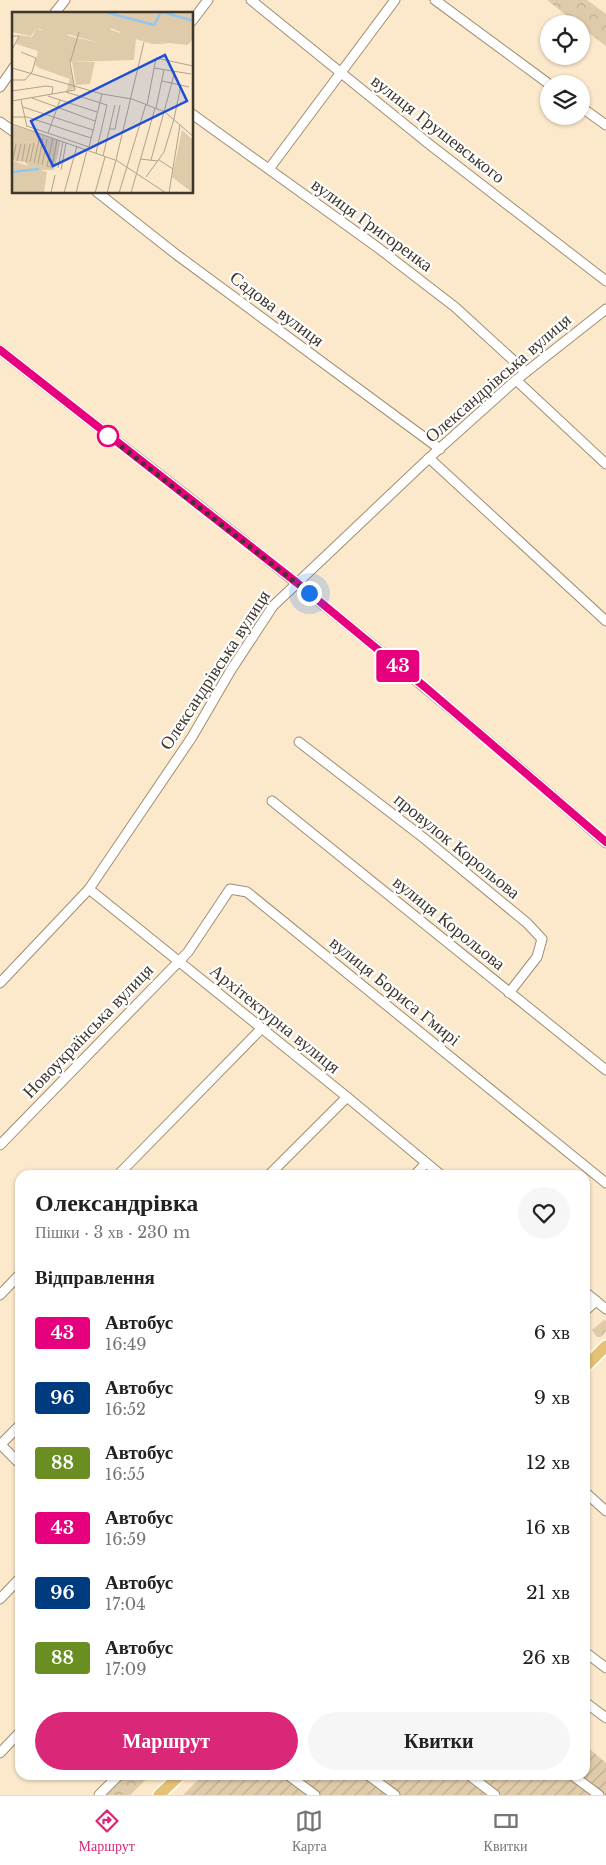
<!DOCTYPE html>
<html lang="uk">
<meta charset="utf-8">
<style>
:root{--surface:#fff;--page:#f6f6f6;--text:#222;--muted:#767676;--line:#e0e0e0;--accent:#db2777}
body{margin:0;font-family:"Libre Baskerville",serif;background:var(--page);color:var(--text);height:100vh;display:flex;flex-direction:column;font-size:19px;white-space:nowrap}
*{box-sizing:border-box;margin:0}
p{font-size:16px;color:var(--muted)}
.icon{flex:none;width:28px;height:28px;fill:none;stroke:currentColor;stroke-width:2;stroke-linecap:round;stroke-linejoin:round}
.map{position:relative;flex:1;overflow:hidden}
.details{position:absolute;left:15px;top:1170px;width:575px;height:610px;display:flex;flex-direction:column;background:var(--surface);border-radius:15px;box-shadow:0 1px 4px #0004}
.details>*{flex:none}
.badge{padding:0 10px;border-radius:4px;font-size:18px;line-height:32px}
.fabs{position:absolute;left:540px;top:15px;display:grid;gap:10px}
.fabs a{display:grid;place-items:center;width:50px;height:50px;border-radius:50%;background:var(--surface);box-shadow:0 1px 4px #0004;font-size:25px}
.you{position:absolute;width:25px;height:25px;margin:-12px;border:4px solid #fff;border-radius:50%;background:#1a73e8;box-shadow:0 0 0 8px #1a73e833}
.map>.badge{position:absolute;translate:-50% -50%;box-shadow:0 0 0 2px #fff}
h2{padding:0 20px;font-size:19px;line-height:45px}
.round{display:grid;place-items:center;flex:none;width:52px;height:52px;border-radius:26px;background:var(--page)}
.overview{display:flex;align-items:center;justify-content:space-between;height:85px;padding:0 20px}
h1{font-size:24px;font-weight:600;line-height:38px}
.primary-button{display:flex;gap:10px;margin-top:auto;padding:10px 20px}
.primary-button a{flex:1;height:58px;border-radius:30px;background:var(--accent);color:#fff;font-size:20px;font-weight:600;line-height:58px;text-align:center}
.primary-button a+a{background:var(--page);color:var(--text)}
ul{padding:0;list-style:none}
li{display:flex;align-items:center;gap:15px;height:65px;padding:0 20px}
li div{flex:1}
li b{display:block;font-size:19px}
li em{font-style:normal}
li .badge{min-width:55px;font-weight:700;text-align:center}
.menu{display:flex;justify-content:space-around;align-items:center;height:70px;border-top:1px solid var(--line);background:var(--surface);font-size:14px;color:var(--muted)}
.menu a{display:grid;justify-items:center;gap:2px}
.menu .active{color:var(--accent)}
.map>svg:first-child{display:block}
.forest{fill:url(#forest-crowns)}
.garden{fill:url(#garden-furrows)}
.lines{fill:none;stroke-linecap:round;stroke-linejoin:round}
.minor-casing{stroke:#9f8e72;stroke-width:11}
.major-casing{stroke:#fff;stroke-width:14}
.minor{stroke:#fff;stroke-width:9}
.major{stroke:#e5c176;stroke-width:11}
.line-casing{stroke:#fff;stroke-width:11}
.line{stroke:#e6007e;stroke-width:8}
.walk{stroke:#3e372b;stroke-width:5;stroke-dasharray:0 9}
.stop-dot{fill:#fff;stroke:#e6007e;stroke-width:2.5}
.labels{text-anchor:middle;stroke-width:4.5;stroke-linejoin:round;paint-order:stroke}
.street-label{font-size:18px;fill:#3e372b;stroke:#fff}
.inset-river{fill:none;stroke:#95c7ee;stroke-width:2.5}
.inset-road{fill:none;stroke:#b0a28c;stroke-width:1}
.view{fill:#1d4ed8;fill-opacity:0.15;stroke:#1d4ed8;stroke-width:2.5}
.inset-edge{fill:none;stroke:#3e372b;stroke-width:2.5}
</style>
<div class="map">
<svg width="606" height="1795" viewBox="0 0 606 1795">
<defs>
<pattern id="forest-crowns" width="20" height="18" patternUnits="userSpaceOnUse" patternTransform="scale(1.25)"><rect width="20" height="18" fill="#dfcaaa"/><path d="M2 6a3 3 0 1 1 6 0M12 15a3 3 0 1 1 6 0" fill="none" stroke="#c0ae92"/></pattern>
<pattern id="garden-furrows" width="10" height="10" patternUnits="userSpaceOnUse" patternTransform="scale(1.25)"><rect width="10" height="10" fill="#dfcaaa"/><path d="M-1 1l2-2M0 10L10 0M9 11l2-2" fill="none" stroke="#c0ae92"/></pattern>
</defs>
<rect width="100%" height="100%" fill="#fce9cc"/>
<g class="forest">
<path d="M547,0H587L606,14V46L581,27V24H577Z"/>
<path d="M604,1320L606,1321V1331L601,1337H597L592,1330Z"/>
<path d="M124,1775H151L130,1795H105Z"/>
</g>
<path class="garden" d="M585,1745L606,1763V1795H183L203,1775H585Z"/>
<g class="lines">
<g class="minor-casing">
<g id="minor">
<path d="M251,0L429,144L606,281"/>
<path d="M435,0L549,84"/>
<path d="M54,14L65,0"/>
<path d="M192,21L208,0"/>
<path d="M0,87L14,67"/>
<path d="M581,107L606,125"/>
<path d="M192,114L377,247L455,307L526,372"/>
<path d="M0,122L14,132"/>
<path d="M269,169L395,0"/>
<path d="M97,192L177,255L440,449"/>
<path d="M0,350C98,428 199,503 296,583C401,667 505,753 606,843"/>
<path d="M516,380L606,464"/>
<path d="M429,458L606,621"/>
<path d="M299,742L425,839L527,923L542,939L537,957L509,993"/>
<path d="M272,801L606,1070"/>
<path d="M89,889L347,1097L441,1175"/>
<path d="M0,983L89,889L192,737L231,670L273,606L429,458L516,380L606,309"/>
<path d="M0,1145L188,952L230,889L247,892L606,1183"/>
<path d="M118,1175L261,1029"/>
<path d="M269,1175L347,1097"/>
<path d="M415,1175L426,1163"/>
<path d="M585,1292L606,1309"/>
<path d="M0,1295L20,1274"/>
<path d="M585,1311L596,1301"/>
<path d="M0,1444L20,1464"/>
<path d="M0,1445L20,1425"/>
<path d="M585,1492L606,1511"/>
<path d="M0,1599L20,1578"/>
<path d="M585,1652L606,1668"/>
<path d="M585,1702L606,1718"/>
<path d="M0,1753L20,1732"/>
<path d="M288,1775L315,1795"/>
<path d="M368,1775L395,1795"/>
<path d="M469,1775L495,1795"/>
<path d="M572,1775L599,1795"/>
<path d="M99,1795L119,1775"/>
</g>
</g>
<g class="major-casing">
<g id="major">
<path d="M585,1367L606,1346"/>
<path d="M159,1795L180,1775"/>
</g>
</g>
<use href="#minor" class="minor"/>
<use href="#major" class="major"/>
</g>
<g class="lines">
<g class="line-casing">
<path id="line" d="M0,350L296,582L376,648L425,687L606,842"/>
</g>
<use href="#line" class="line"/>
<path class="walk" d="M108,436L309,593"/>
</g>
<circle class="stop-dot" cx="108" cy="436" r="10"/>
<g class="labels">
<g class="street-label">
<text transform="translate(438 129) rotate(38)" y="6">вулиця Грушевського</text>
<text transform="translate(372 225) rotate(36)" y="6">вулиця Григоренка</text>
<text transform="translate(277 309) rotate(37)" y="6">Садова вулиця</text>
<text transform="translate(498 378) rotate(-41)" y="6">Олександрівська вулиця</text>
<text transform="translate(215 670) rotate(-57)" y="6">Олександрівська вулиця</text>
<text transform="translate(457 846) rotate(39)" y="6">провулок Корольова</text>
<text transform="translate(449 923) rotate(39)" y="6">вулиця Корольова</text>
<text transform="translate(395 991) rotate(39)" y="6">вулиця Бориса Гмирі</text>
<text transform="translate(275 1019) rotate(39)" y="6">Архітектурна вулиця</text>
<text transform="translate(88 1031) rotate(-46)" y="6">Новоукраїнська вулиця</text>
</g>
</g>
<g transform="translate(12 12)">
<rect width="181" height="181" fill="#fce9cc"/>
<path d="M0,0H181V27L176,33L146,30L125,27L99,16L95,33L41,18L24,17L19,24L0,20ZM60,50H83L78,72L64,73Z" fill="#dfcaaa"/>
<path d="M0,2V7L9,9L7,19L15,15L18,24L0,19ZM32,11L52,17L57,24L30,20ZM110,17L135,25L137,20L148,22V30L156,32H140L107,22ZM0,127L22,130L8,131L1,149L35,160L32,180L0,181Z" fill="#dfcaaa"/>
<path d="M11,165L30,168L28,180L7,181Z" fill="#dfcaaa"/>
<path d="M24,17L93,32L97,17L124,27L122,48L57,50L63,76L54,80L58,67L27,56L23,53L26,39L4,32L7,23L20,25ZM0,113L49,129L42,158H19L13,150L2,149L4,131L21,130L0,127ZM170,118L181,128V181L160,165Z" fill="#dfcaaa"/>
<path class="inset-river" d="M93,0L142,13L149,0M150,0L182,9M0,160L27,157"/>
<path class="inset-road" d="M0,24H7L0,38M0,56L90,82L120,87L153,100L182,125M142,56L179,62M0,68H13L20,60L24,46L9,40M150,69L177,75M0,79L34,74L41,75L40,82M54,80L95,93L84,141M36,84L85,100M20,86L83,109M9,88L15,115M0,89L63,78L58,51L67,20M135,93L144,46L181,54M11,95L81,118M144,96L152,58M0,105H15L79,126M162,107L169,73M0,112L103,148M15,114L77,135M97,117H103L108,93M36,121L48,88M41,126L35,154L40,155L45,128M77,135L90,82M91,144L103,93M128,147L146,149M1,148L4,132M104,148L132,30M104,148L154,181M139,148L163,59M147,148L161,157M5,149L9,132M10,149L13,132M14,150L18,132M18,150L22,131M22,151L27,128M26,152L31,126M30,153L35,127M46,156L51,130M49,158L54,131M134,165L152,140L162,107M39,181L43,163M52,181L65,134M64,181L75,138M83,181L93,145M95,181L104,148M107,181L134,92M119,181L143,96M157,181L168,113"/>
<path class="view" d="M153,43L175,89L41,154L19,109Z"/>
<rect width="181" height="181" class="inset-edge"/>
</g>
</svg>
<div class="fabs">
<a><svg class="icon" aria-label="locate" viewBox="0 0 24 24"><circle cx="12" cy="12" r="6"/><path d="M12 2v4M12 18v4M2 12h4M18 12h4"/></svg></a>
<a><svg class="icon" aria-label="layers" viewBox="0 0 24 24"><path d="M12 4l9 5-9 5-9-5zM3 14l9 5 9-5"/></svg></a>
</div>
<div class="you" style="left:309px;top:593px"></div>
<b class="badge" style="left:398px;top:666px;background:#e6007e;color:#fff">43</b>
<section class="details">
<div class="overview"><div><h1>Олександрівка</h1><p>Пішки · 3 хв · 230 m</p></div><a class="round"><svg class="icon" aria-label="heart" viewBox="0 0 24 24"><path d="M12 20l-8-8c-3-5 5-10 8-4 3-6 11-1 8 4z"/></svg></a></div>
<h2>Відправлення</h2>
<ul>
<li><span class="badge" style="background:#e6007e;color:#fff">43</span><div><b>Автобус</b><p>16:49</p></div><em>6 хв</em></li>
<li><span class="badge" style="background:#003b80;color:#fff">96</span><div><b>Автобус</b><p>16:52</p></div><em>9 хв</em></li>
<li><span class="badge" style="background:#6b8e23;color:#fff">88</span><div><b>Автобус</b><p>16:55</p></div><em>12 хв</em></li>
<li><span class="badge" style="background:#e6007e;color:#fff">43</span><div><b>Автобус</b><p>16:59</p></div><em>16 хв</em></li>
<li><span class="badge" style="background:#003b80;color:#fff">96</span><div><b>Автобус</b><p>17:04</p></div><em>21 хв</em></li>
<li><span class="badge" style="background:#6b8e23;color:#fff">88</span><div><b>Автобус</b><p>17:09</p></div><em>26 хв</em></li>
</ul>
<div class="primary-button"><a>Маршрут</a><a>Квитки</a></div>
</section>
</div>
<nav class="menu">
<a class="active"><svg class="icon" aria-label="directions" viewBox="0 0 24 24"><path d="M12 3l9 9-9 9-9-9zM9 14v-3h6M13 9l2 2-2 2"/></svg>Маршрут</a>
<a><svg class="icon" aria-label="map" viewBox="0 0 24 24"><path d="M3 6l6-2 6 2 6-2v14l-6 2-6-2-6 2zM9 4v14M15 6v14"/></svg>Карта</a>
<a><svg class="icon" aria-label="tickets" viewBox="0 0 24 24"><path d="M3 7h18v10H3zM15 7v10"/></svg>Квитки</a>
</nav>
